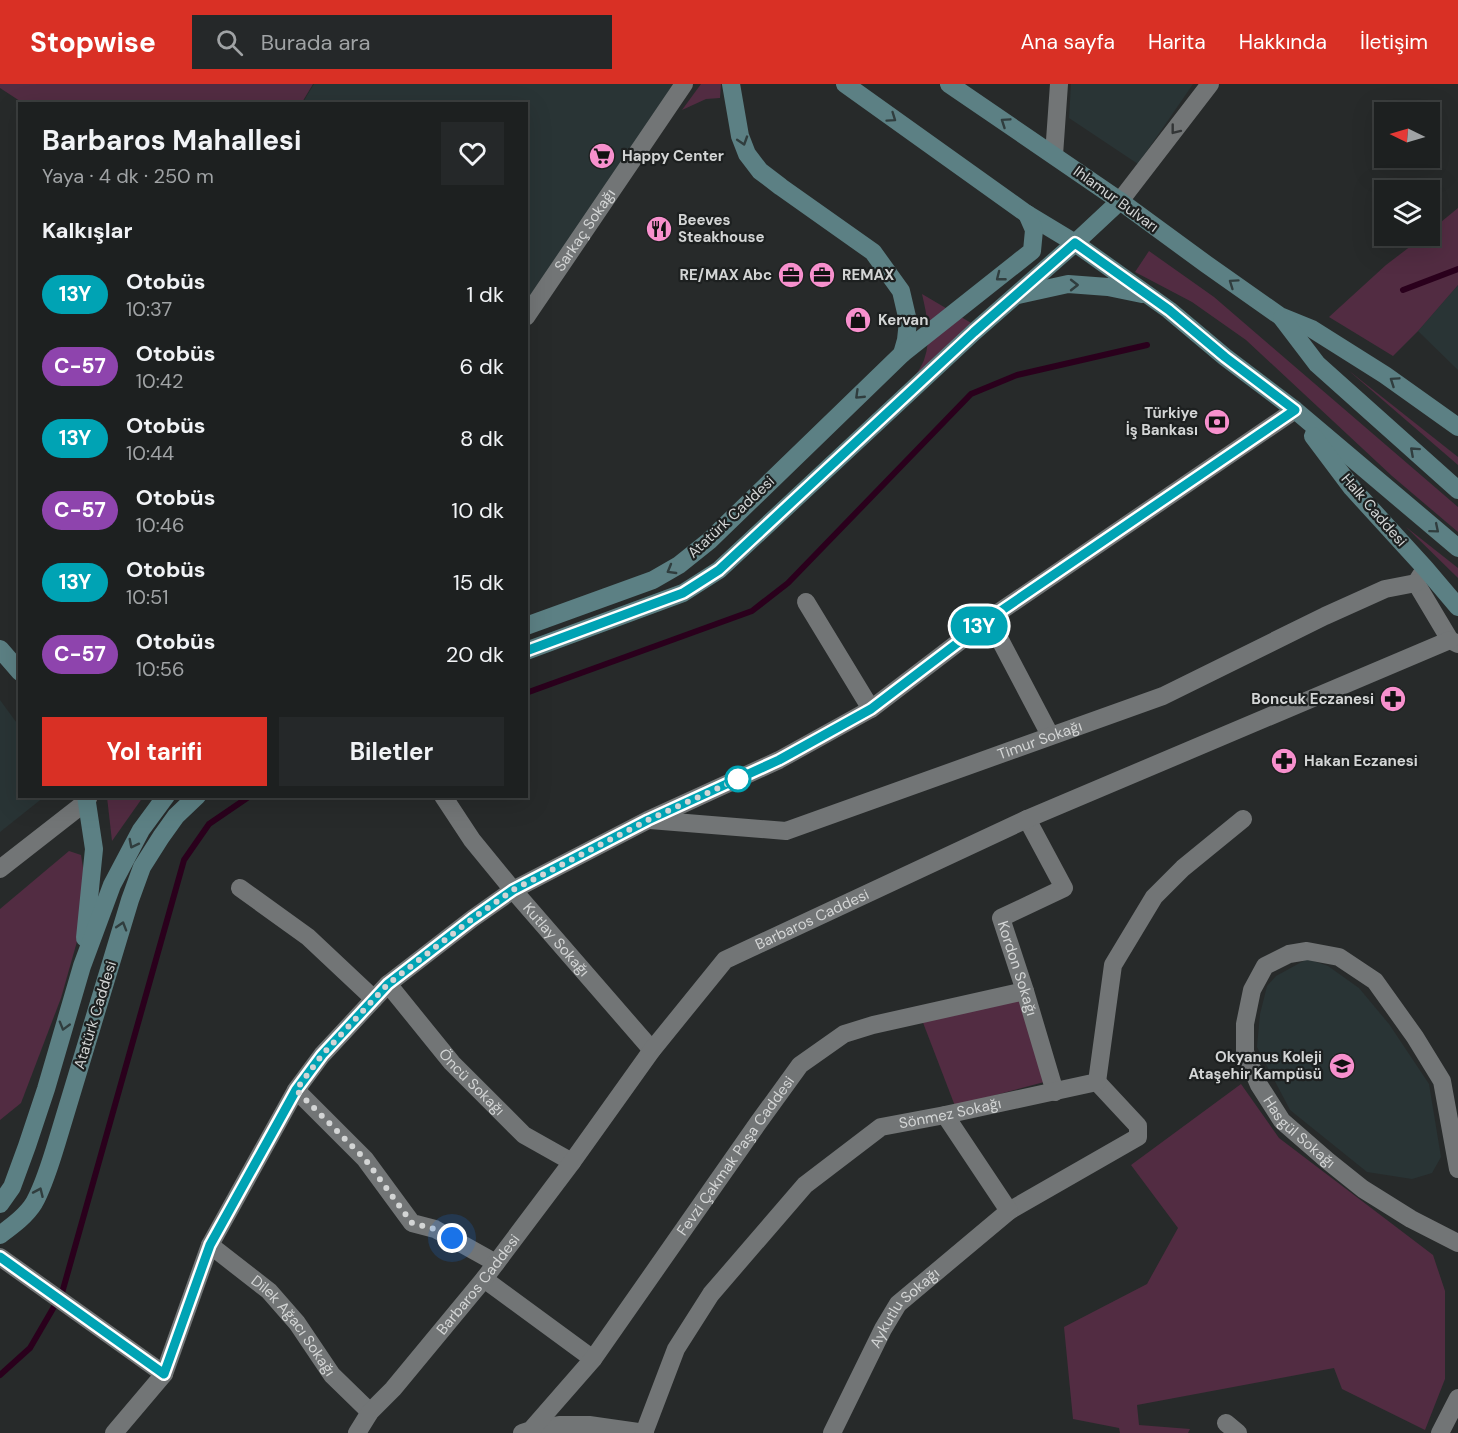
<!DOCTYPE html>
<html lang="tr">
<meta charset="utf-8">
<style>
:root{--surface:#1d2020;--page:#252829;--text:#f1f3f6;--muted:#a0a3a5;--line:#3b3e3e;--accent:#d93025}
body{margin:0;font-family:"DM Sans",sans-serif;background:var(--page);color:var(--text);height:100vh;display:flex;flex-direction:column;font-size:22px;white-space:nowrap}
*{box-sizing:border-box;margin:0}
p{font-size:20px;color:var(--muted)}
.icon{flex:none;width:33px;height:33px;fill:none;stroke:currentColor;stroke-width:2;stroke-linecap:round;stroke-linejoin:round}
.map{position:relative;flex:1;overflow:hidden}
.drawer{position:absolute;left:18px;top:18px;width:510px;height:696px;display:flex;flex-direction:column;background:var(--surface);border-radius:0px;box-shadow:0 6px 24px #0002,0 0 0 2px var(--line)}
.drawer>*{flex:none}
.badge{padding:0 12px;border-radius:20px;font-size:21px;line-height:39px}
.needle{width:39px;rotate:275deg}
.fabs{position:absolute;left:1374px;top:18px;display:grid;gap:12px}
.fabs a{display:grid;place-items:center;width:66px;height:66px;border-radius:0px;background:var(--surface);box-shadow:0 6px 24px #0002,0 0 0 2px var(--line);font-size:30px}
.you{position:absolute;width:30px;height:30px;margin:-15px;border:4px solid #fff;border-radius:50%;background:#1a73e8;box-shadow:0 0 0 9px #1a73e833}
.map>.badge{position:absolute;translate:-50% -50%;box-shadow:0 0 0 3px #fff}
h2{padding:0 24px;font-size:22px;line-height:54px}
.round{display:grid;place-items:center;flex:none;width:63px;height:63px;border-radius:0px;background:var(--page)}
.summary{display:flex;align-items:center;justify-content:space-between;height:102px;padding:0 24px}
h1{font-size:28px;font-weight:700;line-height:45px}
.button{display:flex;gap:12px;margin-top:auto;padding:12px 24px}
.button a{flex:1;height:69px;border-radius:0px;background:var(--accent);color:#fff;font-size:24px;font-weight:700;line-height:69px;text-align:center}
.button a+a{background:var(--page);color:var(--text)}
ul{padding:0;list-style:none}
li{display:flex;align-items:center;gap:18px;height:72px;padding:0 24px}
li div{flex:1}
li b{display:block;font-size:22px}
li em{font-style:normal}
li .badge{min-width:66px;font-weight:700;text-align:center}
header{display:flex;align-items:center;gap:36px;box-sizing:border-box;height:84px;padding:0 30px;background:var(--accent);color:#fff}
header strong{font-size:28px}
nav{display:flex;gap:33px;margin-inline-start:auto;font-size:21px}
.search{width:420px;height:54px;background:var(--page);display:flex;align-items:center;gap:15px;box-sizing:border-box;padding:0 21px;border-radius:0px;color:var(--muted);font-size:22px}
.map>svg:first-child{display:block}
.built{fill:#293435}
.green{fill:#522c42}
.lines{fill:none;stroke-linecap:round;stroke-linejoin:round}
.stream{stroke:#2a001c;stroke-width:6}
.street{stroke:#727576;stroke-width:18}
.secondary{stroke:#5c8084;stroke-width:18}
.oneway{stroke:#303d3e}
.oneway2{stroke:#323536}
.line-casing{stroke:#fff;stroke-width:14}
.line{stroke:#00a3b4;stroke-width:9}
.walk{stroke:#d3d5d5;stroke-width:6;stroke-dasharray:0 10.8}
.stop-dot{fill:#fff;stroke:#00a3b4;stroke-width:3}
.labels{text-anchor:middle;stroke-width:4.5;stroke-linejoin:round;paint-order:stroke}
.poi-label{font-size:15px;font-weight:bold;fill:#d3d5d5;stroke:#1d2020;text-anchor:start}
.street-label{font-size:15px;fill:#d3d5d5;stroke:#1d2020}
</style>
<header>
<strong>Stopwise</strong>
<div class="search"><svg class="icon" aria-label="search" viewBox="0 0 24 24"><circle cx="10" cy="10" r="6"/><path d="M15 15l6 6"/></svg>Burada ara</div>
<nav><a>Ana sayfa</a><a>Harita</a><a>Hakkında</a><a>İletişim</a></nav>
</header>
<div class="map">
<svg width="1458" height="1349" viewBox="0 0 1458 1349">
<rect width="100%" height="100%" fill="#272a2a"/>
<g class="built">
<path d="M314,0H682L527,216L526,20H302Z"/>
<path d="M1071,0H1193L1138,80L1069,34Z"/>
<path d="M1458,201V286L1418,247Z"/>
<path d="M0,616L19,642L20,712L44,713L0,748Z"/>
<path d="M1307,875L1328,882L1359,904L1389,940L1429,1000L1441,1073L1432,1089L1412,1095L1367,1088L1290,1026L1257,963L1260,930L1267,902L1276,892Z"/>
</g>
<g class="green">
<path d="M0,0H313L301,20L23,19L0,4Z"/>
<path d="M701,0H721L720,14L706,15L682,26Z"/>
<path d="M1458,124V201L1418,247L1393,272L1329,233L1386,181L1424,152H1430V147Z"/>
<path d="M1149,167L1214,213L1458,423V448L1392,392L1246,256L1192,218L1135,188Z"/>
<path d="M922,210L978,243L906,305C912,296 920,286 924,276C932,254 927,232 922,210Z"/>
<path d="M1348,286L1458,373V381Z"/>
<path d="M1406,443L1458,484V494Z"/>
<path d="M107,713H143L112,757Z"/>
<path d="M69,767L81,771L84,790L78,854L61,914L21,1019L0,1036V825Z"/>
<path d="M1024,913L1048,997L955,1022L922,936Z"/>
<path d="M1241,1000L1279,1054L1433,1171L1445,1207V1295L1425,1346L1342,1305L1334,1284L1137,1321L1139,1341L1190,1345L1188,1349H1120L1119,1344L1073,1335L1064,1243L1147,1200L1178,1144L1131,1081Z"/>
</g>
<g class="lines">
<g class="stream">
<path d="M1403,206L1458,185"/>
<path d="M526,609L752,527L788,499L971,310L1017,291L1147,261"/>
<path d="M0,1291L30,1264L62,1209L184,776L209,740L250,712"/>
</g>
<g class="street">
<path d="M1054,71L1059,0"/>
<path d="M1120,117L1210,0"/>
<path id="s1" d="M526,233L684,0"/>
<path d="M1421,491L1416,499L1450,556L1458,560"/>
<path d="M806,518L871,625"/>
<path d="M989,535L1050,651"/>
<path id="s2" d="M443,712L472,756L513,806L652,966"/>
<path id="s3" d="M1027,735L1064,804L1001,834L1025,907L1055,1008"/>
<path id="s4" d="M650,736L786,747L1163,612L1325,532L1385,505L1416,499"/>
<path d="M0,785L87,717L89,712"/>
<path d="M240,804L308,853L374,915"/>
<path id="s5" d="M388,900L452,979L524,1051L572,1078"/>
<path d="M296,1006L365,1075L412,1139L435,1145L496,1179"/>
<path id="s6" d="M1458,1085L1442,997L1415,953L1375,897L1339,873L1307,867L1289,870L1265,882L1252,906L1245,940V968L1259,1001L1282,1037L1328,1077L1363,1105L1411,1135L1458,1159"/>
<path d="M1009,1127L1138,1053V1042L1097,998"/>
<path id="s7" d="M210,1161L269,1207L297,1239L332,1291L370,1328"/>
<path d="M0,1173L164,1290"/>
<path d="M484,1195L593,1275"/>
<path d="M1226,1339L1238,1349"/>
<path d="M531,1346L559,1341H589L645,1349"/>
<path d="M114,1349L164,1290L210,1161L296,1006L322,971L388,900L472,835L513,806L648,736L779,676L871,625L989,535L1295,326"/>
<path id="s8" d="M357,1349L370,1328L393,1305L484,1195L572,1078L652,966L725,876L1027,735L1450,556"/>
<path id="s9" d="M522,1349L531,1346L593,1275L758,1039L800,981L844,950L873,941L1025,907"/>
<path id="s10" d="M644,1349L676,1265L711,1210L805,1101L881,1043L945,1031L1097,998L1113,881L1154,813L1183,784L1243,735"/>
<path id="s11" d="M832,1349L883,1245L898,1220L1009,1127L945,1031"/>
<path d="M1440,1349L1458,1314"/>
</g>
<g class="secondary">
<path d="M731,0L740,52L747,70L760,87L781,103L873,168L901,207L908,237L906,256L902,270"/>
<path d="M845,0L1027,130L1075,159L1169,226L1225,273L1295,326L1458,464"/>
<path d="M949,0L1120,117L1206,180L1280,232L1312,245L1385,291L1458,343"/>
<path d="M1018,211L1068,200L1108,203L1142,210"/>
<path d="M1282,234L1317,280L1458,406"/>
<path d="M1313,352L1352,404L1425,484L1458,523"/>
<path d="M526,542L653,496L679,481L709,457L902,270L1032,167L1034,146L1027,130"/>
<path d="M0,565L20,588"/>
<path d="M526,567L683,509L719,486L974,248L1075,159L1120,117"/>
<path d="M85,854L94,765L86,712"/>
<path d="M0,1120L12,1103L27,1062L46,1005L82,882L112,801L141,746L166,712"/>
<path d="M0,1151C12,1142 26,1132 34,1119C44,1101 50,1080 56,1061L130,816L142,783L161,753L176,732L197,712"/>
</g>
</g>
<defs><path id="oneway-chevron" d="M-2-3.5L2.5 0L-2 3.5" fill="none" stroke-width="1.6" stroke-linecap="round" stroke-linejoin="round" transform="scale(1.5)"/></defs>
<g class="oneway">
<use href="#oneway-chevron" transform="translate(892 34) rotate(35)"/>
<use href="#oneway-chevron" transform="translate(1005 38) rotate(-146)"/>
<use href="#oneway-chevron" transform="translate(743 57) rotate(72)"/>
<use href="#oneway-chevron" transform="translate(1000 193) rotate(142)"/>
<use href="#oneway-chevron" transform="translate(1233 199) rotate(-145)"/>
<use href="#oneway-chevron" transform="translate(1074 201)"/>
<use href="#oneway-chevron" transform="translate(1394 297) rotate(-146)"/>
<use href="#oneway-chevron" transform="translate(859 311) rotate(136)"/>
<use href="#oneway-chevron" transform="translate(1414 367) rotate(-138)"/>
<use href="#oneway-chevron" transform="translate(1435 445) rotate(40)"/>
<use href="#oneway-chevron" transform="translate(671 486) rotate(150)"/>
<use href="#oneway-chevron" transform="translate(133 760) rotate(117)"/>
<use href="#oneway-chevron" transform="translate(122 842) rotate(-73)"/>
<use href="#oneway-chevron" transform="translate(64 942) rotate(106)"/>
<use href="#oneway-chevron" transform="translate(39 1108) rotate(-66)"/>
</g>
<use class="oneway2" href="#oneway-chevron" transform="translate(1175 46) rotate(128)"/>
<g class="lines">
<g class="line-casing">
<path id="line" d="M0,1173L164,1290L210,1161L296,1006L322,971L388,900L472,835L513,806L648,736L779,676L871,625L989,535L1295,326L1225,273L1169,226L1075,159L974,248L719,486L683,509L526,567"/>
</g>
<use href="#line" class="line"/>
<path class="walk" d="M452,1154L435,1145L412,1139L365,1075L296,1006L322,971L388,900L472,835L513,806L648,736L738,695"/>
</g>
<defs>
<g id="supermarket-disc" transform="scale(1.35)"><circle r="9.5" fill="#f790cd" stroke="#1d2020"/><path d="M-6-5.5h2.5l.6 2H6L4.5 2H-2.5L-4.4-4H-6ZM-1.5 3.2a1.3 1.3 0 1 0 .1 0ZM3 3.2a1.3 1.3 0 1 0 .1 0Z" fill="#111"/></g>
<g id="restaurant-disc" transform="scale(1.35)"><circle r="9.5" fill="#f790cd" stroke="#1d2020"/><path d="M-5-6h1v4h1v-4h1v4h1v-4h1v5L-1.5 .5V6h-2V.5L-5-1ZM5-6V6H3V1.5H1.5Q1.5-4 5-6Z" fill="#111"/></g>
<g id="office-disc" transform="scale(1.35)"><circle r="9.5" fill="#f790cd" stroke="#1d2020"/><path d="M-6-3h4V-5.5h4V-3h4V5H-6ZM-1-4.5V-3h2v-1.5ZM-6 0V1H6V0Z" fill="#111"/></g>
<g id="shop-disc" transform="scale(1.35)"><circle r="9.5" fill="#f790cd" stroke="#1d2020"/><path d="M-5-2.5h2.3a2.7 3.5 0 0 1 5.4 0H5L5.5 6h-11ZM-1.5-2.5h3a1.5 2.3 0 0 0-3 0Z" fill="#111"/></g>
<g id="bank-disc" transform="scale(1.35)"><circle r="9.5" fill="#f790cd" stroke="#1d2020"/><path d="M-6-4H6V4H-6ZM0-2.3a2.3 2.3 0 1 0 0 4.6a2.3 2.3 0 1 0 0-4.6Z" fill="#111"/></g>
<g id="pharmacy-disc" transform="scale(1.35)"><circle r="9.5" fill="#f790cd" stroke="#1d2020"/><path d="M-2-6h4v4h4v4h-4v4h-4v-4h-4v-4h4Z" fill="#111"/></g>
<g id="school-disc" transform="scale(1.35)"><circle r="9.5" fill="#f790cd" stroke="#1d2020"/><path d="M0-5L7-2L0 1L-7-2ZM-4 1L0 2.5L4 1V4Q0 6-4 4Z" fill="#111"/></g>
</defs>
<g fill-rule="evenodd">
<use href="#supermarket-disc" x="602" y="72"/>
<use href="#restaurant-disc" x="659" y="145"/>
<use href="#office-disc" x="791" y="191"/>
<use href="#office-disc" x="822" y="191"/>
<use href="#shop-disc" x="858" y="236"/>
<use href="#bank-disc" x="1217" y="338"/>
<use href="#pharmacy-disc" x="1393" y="615"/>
<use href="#pharmacy-disc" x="1284" y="677"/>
<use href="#school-disc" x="1342" y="982"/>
</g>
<circle class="stop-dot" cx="738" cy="695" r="12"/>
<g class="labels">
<g class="poi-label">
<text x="622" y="77">Happy Center</text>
<text x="678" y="141">Beeves<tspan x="678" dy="17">Steakhouse</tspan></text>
<text x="772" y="196" text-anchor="end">RE/MAX Abc</text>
<text x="842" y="196">REMAX</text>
<text x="878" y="241">Kervan</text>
<text x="1198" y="334" text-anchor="end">Türkiye<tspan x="1198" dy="17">İş Bankası</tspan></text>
<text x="1374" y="620" text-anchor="end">Boncuk Eczanesi</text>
<text x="1304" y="682">Hakan Eczanesi</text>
<text x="1322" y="978" text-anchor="end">Okyanus Koleji<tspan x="1322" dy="17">Ataşehir Kampüsü</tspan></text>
</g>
<g class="street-label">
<text transform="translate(1116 115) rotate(36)" y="5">Ihlamur Bulvarı</text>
<text dy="5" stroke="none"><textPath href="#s1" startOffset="105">Sarkaç Sokağı</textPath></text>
<text transform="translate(1374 426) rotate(49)" y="5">Halk Caddesi</text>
<text transform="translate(731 433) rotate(-43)" y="5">Atatürk Caddesi</text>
<text dy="5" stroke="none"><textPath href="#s4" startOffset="406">Timur Sokağı</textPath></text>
<text dy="5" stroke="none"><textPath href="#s8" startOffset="696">Barbaros Caddesi</textPath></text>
<text dy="5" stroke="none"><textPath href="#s2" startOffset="183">Kutlay Sokağı</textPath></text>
<text dy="5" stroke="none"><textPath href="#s3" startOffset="201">Kordon Sokağı</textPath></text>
<text transform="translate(95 931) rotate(-73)" y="5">Atatürk Caddesi</text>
<text dy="5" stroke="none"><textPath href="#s5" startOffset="129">Öncü Sokağı</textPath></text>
<text dy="5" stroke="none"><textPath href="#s10" startOffset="465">Sönmez Sokağı</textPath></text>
<text dy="5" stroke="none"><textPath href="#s6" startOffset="519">Hasgül Sokağı</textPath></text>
<text dy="5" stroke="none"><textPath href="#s9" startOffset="352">Fevzi Çakmak Paşa Caddesi</textPath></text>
<text dy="5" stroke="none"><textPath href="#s8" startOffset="192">Barbaros Caddesi</textPath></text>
<text dy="5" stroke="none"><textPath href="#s11" startOffset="146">Aykutlu Sokağı</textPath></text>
<text dy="5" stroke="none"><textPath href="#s7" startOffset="117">Dilek Ağacı Sokağı</textPath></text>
</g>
</g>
</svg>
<div class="fabs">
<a><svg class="needle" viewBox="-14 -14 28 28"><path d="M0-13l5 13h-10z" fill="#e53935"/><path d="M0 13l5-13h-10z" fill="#a0a3a5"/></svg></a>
<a><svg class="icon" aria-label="layers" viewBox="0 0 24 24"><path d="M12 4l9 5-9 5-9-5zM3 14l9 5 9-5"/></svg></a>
</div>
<div class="you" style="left:452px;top:1154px"></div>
<b class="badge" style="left:979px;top:542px;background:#00a3b4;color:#fff">13Y</b>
<section class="drawer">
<div class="summary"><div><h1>Barbaros Mahallesi</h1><p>Yaya · 4 dk · 250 m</p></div><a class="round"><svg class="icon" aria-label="heart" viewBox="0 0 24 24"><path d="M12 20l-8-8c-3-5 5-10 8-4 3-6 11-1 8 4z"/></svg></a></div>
<h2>Kalkışlar</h2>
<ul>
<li><span class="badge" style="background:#00a3b4;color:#fff">13Y</span><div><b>Otobüs</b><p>10:37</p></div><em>1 dk</em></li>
<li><span class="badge" style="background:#8e44ad;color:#fff">C-57</span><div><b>Otobüs</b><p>10:42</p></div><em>6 dk</em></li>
<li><span class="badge" style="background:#00a3b4;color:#fff">13Y</span><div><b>Otobüs</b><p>10:44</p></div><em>8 dk</em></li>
<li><span class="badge" style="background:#8e44ad;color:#fff">C-57</span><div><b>Otobüs</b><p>10:46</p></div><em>10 dk</em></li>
<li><span class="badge" style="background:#00a3b4;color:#fff">13Y</span><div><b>Otobüs</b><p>10:51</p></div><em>15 dk</em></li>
<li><span class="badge" style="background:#8e44ad;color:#fff">C-57</span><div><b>Otobüs</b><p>10:56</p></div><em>20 dk</em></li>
</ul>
<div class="button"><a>Yol tarifi</a><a>Biletler</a></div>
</section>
</div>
